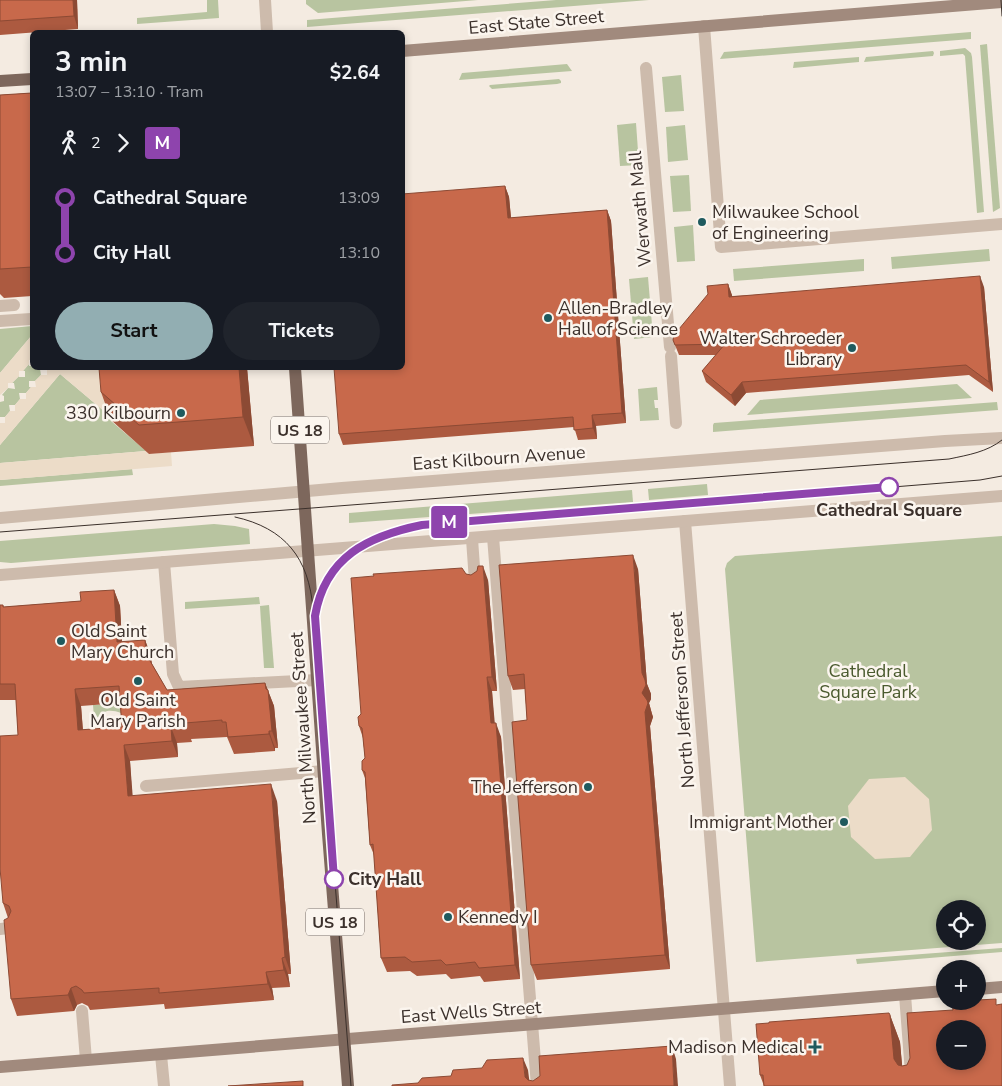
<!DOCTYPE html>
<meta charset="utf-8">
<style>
:root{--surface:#171b24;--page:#20242c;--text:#f1f3f6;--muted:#9ea1a6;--accent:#92aeb2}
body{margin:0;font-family:"Nunito Sans",sans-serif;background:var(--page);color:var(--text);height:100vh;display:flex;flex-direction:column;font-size:19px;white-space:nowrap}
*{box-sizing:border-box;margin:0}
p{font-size:16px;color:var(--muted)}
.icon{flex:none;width:28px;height:28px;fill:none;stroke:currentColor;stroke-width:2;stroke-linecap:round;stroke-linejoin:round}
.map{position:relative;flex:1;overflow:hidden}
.side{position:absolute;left:30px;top:30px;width:375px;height:340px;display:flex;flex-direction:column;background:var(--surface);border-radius:8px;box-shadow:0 2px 8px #0003}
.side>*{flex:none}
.badge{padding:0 10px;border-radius:4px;font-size:18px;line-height:32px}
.buttons{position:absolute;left:936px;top:900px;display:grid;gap:10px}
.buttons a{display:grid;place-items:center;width:50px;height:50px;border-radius:50%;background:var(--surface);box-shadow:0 2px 8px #0003;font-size:25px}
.map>.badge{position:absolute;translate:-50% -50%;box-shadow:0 0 0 2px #fff}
.legs{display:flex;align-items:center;gap:8px;height:55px;padding:0 25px;font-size:16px}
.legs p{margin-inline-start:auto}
.headline{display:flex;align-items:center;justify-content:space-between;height:85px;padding:0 25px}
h1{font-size:28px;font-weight:700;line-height:38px}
.action{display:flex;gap:10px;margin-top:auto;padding:10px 25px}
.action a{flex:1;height:58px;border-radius:30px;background:var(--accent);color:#111;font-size:20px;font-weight:700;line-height:58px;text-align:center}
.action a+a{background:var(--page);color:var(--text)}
ul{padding:0 25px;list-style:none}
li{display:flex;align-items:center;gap:18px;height:55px;font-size:19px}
li i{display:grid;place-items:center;width:8px;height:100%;margin:0 6px;background:currentColor}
li i::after{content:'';width:12px;height:12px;margin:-6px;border:4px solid;border-radius:50%;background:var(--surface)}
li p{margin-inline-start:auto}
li:first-child i{background:linear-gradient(#0000 50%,currentColor 0)}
li:last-child i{background:linear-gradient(currentColor 50%,#0000 0)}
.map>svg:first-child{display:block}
.green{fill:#b8c4a0;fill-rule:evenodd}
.plaza{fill:#ecdcc8}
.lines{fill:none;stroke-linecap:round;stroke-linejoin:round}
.service{stroke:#cdbbac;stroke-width:12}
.pedestrian{stroke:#cdbbac;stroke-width:12}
.minor{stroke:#cdbbac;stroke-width:12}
.tertiary{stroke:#cdbbac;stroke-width:12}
.secondary{stroke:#a18a7d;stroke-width:12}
.primary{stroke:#7d675c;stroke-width:12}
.tram{stroke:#3b302b;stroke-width:1}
.wall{fill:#ac5a40;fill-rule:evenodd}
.shaded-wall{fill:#8c4a34}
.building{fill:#c8694b;stroke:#8c4a34;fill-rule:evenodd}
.line-1-casing{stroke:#fff;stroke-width:11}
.line-1{stroke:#8e44ad;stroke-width:8}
.poi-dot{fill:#1f5a5e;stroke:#fbf5ee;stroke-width:2}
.stop-1-dot{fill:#fff;stroke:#8e44ad;stroke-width:2.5}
.labels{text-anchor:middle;stroke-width:5;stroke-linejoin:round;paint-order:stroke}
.shield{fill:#fbf5ee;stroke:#756b66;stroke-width:1}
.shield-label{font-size:16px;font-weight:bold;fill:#3b302b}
.street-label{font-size:18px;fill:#3b302b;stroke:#fbf5ee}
.poi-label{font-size:18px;fill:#3b302b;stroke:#fbf5ee;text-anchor:end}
.stop-label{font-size:18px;font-weight:bold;fill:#3b302b;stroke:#fbf5ee}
.park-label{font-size:18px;fill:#4a5a2e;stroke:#fbf5ee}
</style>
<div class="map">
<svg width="1002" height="1086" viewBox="0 0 1002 1086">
<rect width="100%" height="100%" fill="#f4ebe1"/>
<g class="green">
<path d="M207,0H218L219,18L137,24V18L207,12Z"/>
<path d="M306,0H478L318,13L306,4Z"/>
<path d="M556,0H649L307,27V20Z"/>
<path d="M971,32V39L720,59L724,52Z"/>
<path d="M987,44L1000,208L993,212L980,45Z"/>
<path d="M965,48L971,53L972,57L984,212L977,213L965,56L963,54L940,56V51Z"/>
<path d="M933,51L934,53L933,56L864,62L866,57Z"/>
<path d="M859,57V62L793,68L794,62Z"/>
<path d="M567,64L572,71L459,80L462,73Z"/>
<path d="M681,75L684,111L665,112L662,77Z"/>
<path d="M559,79L561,81V83L557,84L492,89L489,86L490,85Z"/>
<path d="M636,123L639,165L620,166L617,125Z"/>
<path d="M685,125L688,160L668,162L666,127Z"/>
<path d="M689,175L691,211L673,212L670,176Z"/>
<path d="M693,225L695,261L677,262L674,227Z"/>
<path d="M989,249L990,261L892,269L891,257Z"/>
<path d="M864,259V271L734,281L733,269Z"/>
<path d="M648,277L653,337L634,339L629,279Z"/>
<path d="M32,326V335L0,373V329Z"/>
<path d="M29,364V366H32V368H47L40,369L41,375L35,381H29V387H31L26,393H19L20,399L15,405H9L10,411L5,417H0V402L4,401V396L2,395L8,388L15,389L14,383H12L19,376V377H25V371H23Z"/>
<path d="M60,374L111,417V421L146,451L0,463V445Z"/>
<path d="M957,384L972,398L747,415L760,400Z"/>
<path d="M657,387L658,400H654L655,408H658L659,420L640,421L638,389Z"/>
<path d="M997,402L998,410L713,432V425L714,423Z"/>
<path d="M132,469L133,475L0,486V480Z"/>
<path d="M707,484L708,495L649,500L648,489Z"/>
<path d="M632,490L633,502L349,523V513Z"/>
<path d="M214,524L235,526L249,529L250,544L11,563L0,562V541Z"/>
<path d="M1002,536V943L756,962L725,569L727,563L735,556ZM945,909H978V941H945Z"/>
<path d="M259,597L260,604L185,609V602Z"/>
<path d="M269,605L274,668H264L260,606Z"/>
<path d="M125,703L126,728H122L121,713C112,710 105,709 99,717L96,718L95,730L93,705Z"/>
<path d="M1002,948V952L857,964L856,959Z"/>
</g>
<g class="plaza">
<path d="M32,335V360H29V364L23,371H19V376L12,383H8V388L0,395V373Z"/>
<path d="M47,368H107L111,417L60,374L0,445V423H5V417L10,411H15V405L20,399H26V393L31,387H36L35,381L41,375H47Z"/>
<path d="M146,451L149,454L171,452L172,466L0,480V463Z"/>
<path d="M905,777L929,799L932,830L910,857L875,859L851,837L848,806L869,779Z"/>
</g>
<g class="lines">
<g class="service">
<path d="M704,26L721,247L1002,224"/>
<path d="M0,306L14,305"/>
<path d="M0,321L31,319"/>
<path d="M493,537L537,1086"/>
<path d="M472,539L475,581"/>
<path d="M164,562L173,674L179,687L317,680"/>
<path d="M146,786L324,771"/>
<path d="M0,929L9,928"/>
<path d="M905,995L912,1086"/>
<path d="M82,1011L86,1060"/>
<path d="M161,1055L164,1086"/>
</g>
<g class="pedestrian">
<path d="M646,68L670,347"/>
<path d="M671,356L676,423"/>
</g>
<path class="minor" d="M685,521L730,1086"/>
<g class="tertiary">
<path d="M265,0L267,32"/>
<path d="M0,518L342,488L945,441L1002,438"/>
<path d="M0,575L1002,496"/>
</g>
<g class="secondary">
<path d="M402,51L1002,2"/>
<path d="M978,989L1002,987"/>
<path d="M0,1067L945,991"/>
</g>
<g class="primary">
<path d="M0,81L32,79"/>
<path d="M295,368L328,834L348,1086"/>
</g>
<g class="tram">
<path d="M1001,0L1002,16"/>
<path d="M235,517C285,528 309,558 313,609"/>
<path d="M0,532L949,459C968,455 987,452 1002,440"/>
<path d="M315,627L351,1086"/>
<path d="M316,632C314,552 377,530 445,523L980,480L1002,476"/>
</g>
</g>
<g class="wall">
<path d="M0,0H77L78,29L0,35Z"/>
<path d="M32,93V296L4,298L0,294V95Z"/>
<path d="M505,186L509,197L511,218L607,210L611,221L626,423L596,426L597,439L578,440L574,427L343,445L339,434Z"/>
<path d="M728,284L732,296L984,287L993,392L969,375L746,393L735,406L706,382L702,371L716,355H679L673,340Z"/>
<path d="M247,368L254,446L149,454L111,420L101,392Z"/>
<path d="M638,569L647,684L651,694V699L649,703L652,714L653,717L650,726L670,969L537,980L531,965L527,720L525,689L513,690L508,676Z"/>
<path d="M466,574L488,580L497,691H492L494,723L501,737L520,979L484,982L480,976L451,979L446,974L417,976L410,971L387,972L381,958L374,855L370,845L365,778L362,770L365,758L363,738L359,726L361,714Z"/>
<path d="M114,590L120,606L122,642L145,640L151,656L152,664L167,690L265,683L274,706L278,748H275V751L234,754L227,737L191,739L192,742L177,743L178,757L130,761L132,796L277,801L291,974H288L290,987L272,988L274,1000L165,1009L164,1004L90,1010L88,1006L82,1003L77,1005L74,1011L17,1016L11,999L8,918L3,903L18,735L16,700H0V605H3L4,607L81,601ZM120,703L122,727L83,730L81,706Z"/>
<path d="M953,1010L1002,1086H764L760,1075L890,1015L900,1042L902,1066L907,1065Z"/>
</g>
<g class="shaded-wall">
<path d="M73,0H77L78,29L74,16Z"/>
<path d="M505,186L509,197L512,229L508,218Z"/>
<path d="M607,210L611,221L626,423L622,413Z"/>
<path d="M980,276L984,287L993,392L989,382Z"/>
<path d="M728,284L732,295L733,307L729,297Z"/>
<path d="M239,368H247L254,446L243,417Z"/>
<path d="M742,382L746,393L735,406L731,395Z"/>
<path d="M592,415L596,426L597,439L593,428Z"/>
<path d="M633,555L638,569L647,684L651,694V699L649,703L652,714L653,717L650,726L670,969L665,955L642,693V673Z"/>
<path d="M483,566L488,580L497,691L492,677Z"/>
<path d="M114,590L120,606L123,659L117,642Z"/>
<path d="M145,640L151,656L152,671L146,654Z"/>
<path d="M487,677L492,691L496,737L491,723Z"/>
<path d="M265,683L274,706L278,748L272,731Z"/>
<path d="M75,689L81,706L84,747L78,730Z"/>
<path d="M496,723L501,737L520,979L515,965Z"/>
<path d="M171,727L177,743L178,757L172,741Z"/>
<path d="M269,731L275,748V751L269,734Z"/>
<path d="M124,745L130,761L134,813L128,796Z"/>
<path d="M271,784L277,801L291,974L285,957Z"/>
<path d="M282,958L288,974L290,987L284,970Z"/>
<path d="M266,972L272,988L274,1000L268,984Z"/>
<path d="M71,988L77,1005L74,1011L68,995Z"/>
<path d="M890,1015L900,1042L904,1086L894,1059Z"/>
<path d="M672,1046L676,1059L678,1086H674Z"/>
<path d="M523,1058L528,1070L530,1086L525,1077Z"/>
</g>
<g class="building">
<path d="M0,0H73L74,16L0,21Z"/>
<path d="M32,93V267L0,269V95Z"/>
<path d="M505,186L508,218L607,210L622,413L592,415L593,428L574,430L573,417L339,434L334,368H402V194Z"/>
<path d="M980,276L989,382L966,365L742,382L731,395L702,371L725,344L675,345L673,340L674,335L708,294L707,286L728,284L729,297Z"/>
<path d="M99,368H239L243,417L139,425L101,392Z"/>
<path d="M633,555L642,673L645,680L646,685L642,693L647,700L648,703L645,712L665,955L531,965L512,722L527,720L524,674L508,676L499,565Z"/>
<path d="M478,566H483L492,677H487L491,723H496L515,965L479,968L475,962L446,965L441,960L412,962L405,957L381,958L373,844L370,845L365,772L362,770V761L365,758L362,728L359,726L358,717L361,714L351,578L374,576L373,574L462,568L466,574L471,575L477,571Z"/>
<path d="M114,590L117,642L145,640L146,654L167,690L265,683L266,689L268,690L272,731H269V734L228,737L226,722H222V720L185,723L186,726L171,727L172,741L124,745L128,796L271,784L285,957L282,958L284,970L266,972L268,984L159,993V988L84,993L82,990L76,986L71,988L68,995L11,999L4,920L8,918L11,911L9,906L3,903L0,868V736L18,735L15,684H0V605H3V607L81,601L80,592ZM119,686L122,727L78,730L75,689Z"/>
<path d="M996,999V1005L1002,1004V1086H764L763,1075H760L756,1024L769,1023V1022L889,1013L890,1015L894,1059L898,1065L902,1066L907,1065L910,1058L907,1013L953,1010L952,1002L978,1001V1000ZM945,1029H978V1061H945Z"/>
<path d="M672,1046L674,1086H392V1085L418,1083L422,1078L451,1076L453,1070L482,1068L487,1060L523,1058L525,1077L528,1080L533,1081L540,1076L539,1056Z"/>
<path d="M303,1081V1086H228Z"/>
</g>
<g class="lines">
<g class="line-1-casing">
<path id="line-1" d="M334,879L315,616C325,557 368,536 422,525L889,487"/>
</g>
<use href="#line-1" class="line-1"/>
</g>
<g class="poi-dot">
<circle cx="702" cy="222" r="5"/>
<circle cx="548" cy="318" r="5"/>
<circle cx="852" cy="348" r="5"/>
<circle cx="181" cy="413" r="5"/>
<circle cx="61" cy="641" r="5"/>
<circle cx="138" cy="681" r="5"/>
<circle cx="588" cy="787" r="5"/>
<circle cx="844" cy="822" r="5"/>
<circle cx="448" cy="917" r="5"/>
<path d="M812.5 1039.5h5v5h5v5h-5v5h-5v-5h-5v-5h5z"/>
</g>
<g class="stop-1-dot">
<circle cx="889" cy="487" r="9"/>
<circle cx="334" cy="879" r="9"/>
</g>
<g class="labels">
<g class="shield">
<rect x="271" y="416.5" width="58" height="27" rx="4"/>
<rect x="306" y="908.5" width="58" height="27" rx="4"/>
</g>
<g class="shield-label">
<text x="300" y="436">US 18</text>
<text x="335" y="928">US 18</text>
</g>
<g class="street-label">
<text transform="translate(536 22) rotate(-5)" y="6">East State Street</text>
<text transform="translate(640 209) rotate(-95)" y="6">Werwath Mall</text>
<text transform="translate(499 458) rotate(-4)" y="6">East Kilbourn Avenue</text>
<text transform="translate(682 700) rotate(-94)" y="6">North Jefferson Street</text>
<text transform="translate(303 728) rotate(-94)" y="6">North Milwaukee Street</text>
<text transform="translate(471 1012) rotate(-4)" y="6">East Wells Street</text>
</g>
<g class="poi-label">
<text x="712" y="218" text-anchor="start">Milwaukee School<tspan x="712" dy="21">of Engineering</tspan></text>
<text x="558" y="314" text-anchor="start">Allen-Bradley<tspan x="558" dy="21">Hall of Science</tspan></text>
<text x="842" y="344">Walter Schroeder<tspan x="842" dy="21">Library</tspan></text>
<text x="171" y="419">330 Kilbourn</text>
<text x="71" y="637" text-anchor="start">Old Saint<tspan x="71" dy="21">Mary Church</tspan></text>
<text x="138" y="706" text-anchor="middle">Old Saint<tspan x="138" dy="21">Mary Parish</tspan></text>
<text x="578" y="793">The Jefferson</text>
<text x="834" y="828">Immigrant Mother</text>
<text x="458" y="923" text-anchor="start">Kennedy I</text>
<text x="804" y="1053">Madison Medical</text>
</g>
<g class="stop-label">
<text x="889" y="516">Cathedral Square</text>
<text x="348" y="885" text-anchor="start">City Hall</text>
</g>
<g class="park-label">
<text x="868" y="677">Cathedral<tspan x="868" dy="21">Square Park</tspan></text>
</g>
</g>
</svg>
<div class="buttons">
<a><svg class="icon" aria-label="locate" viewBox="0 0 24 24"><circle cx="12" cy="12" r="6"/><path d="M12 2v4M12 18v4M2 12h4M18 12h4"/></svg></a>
<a>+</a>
<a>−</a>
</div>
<b class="badge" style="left:449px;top:522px;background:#8e44ad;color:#fff">M</b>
<section class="side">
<div class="headline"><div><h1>3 min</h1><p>13:07 – 13:10 · Tram</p></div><b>$2.64</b></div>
<div class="legs"><svg class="icon" aria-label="walk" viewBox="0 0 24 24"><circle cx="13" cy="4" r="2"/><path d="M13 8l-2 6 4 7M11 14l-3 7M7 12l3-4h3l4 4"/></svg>2<svg class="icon" aria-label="forward" viewBox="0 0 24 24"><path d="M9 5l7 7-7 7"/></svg><b class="badge" style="background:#8e44ad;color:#fff">M</b></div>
<ul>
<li><i style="color:#8e44ad"></i><b>Cathedral Square</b><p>13:09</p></li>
<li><i style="color:#8e44ad"></i><b>City Hall</b><p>13:10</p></li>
</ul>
<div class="action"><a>Start</a><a>Tickets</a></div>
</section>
</div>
